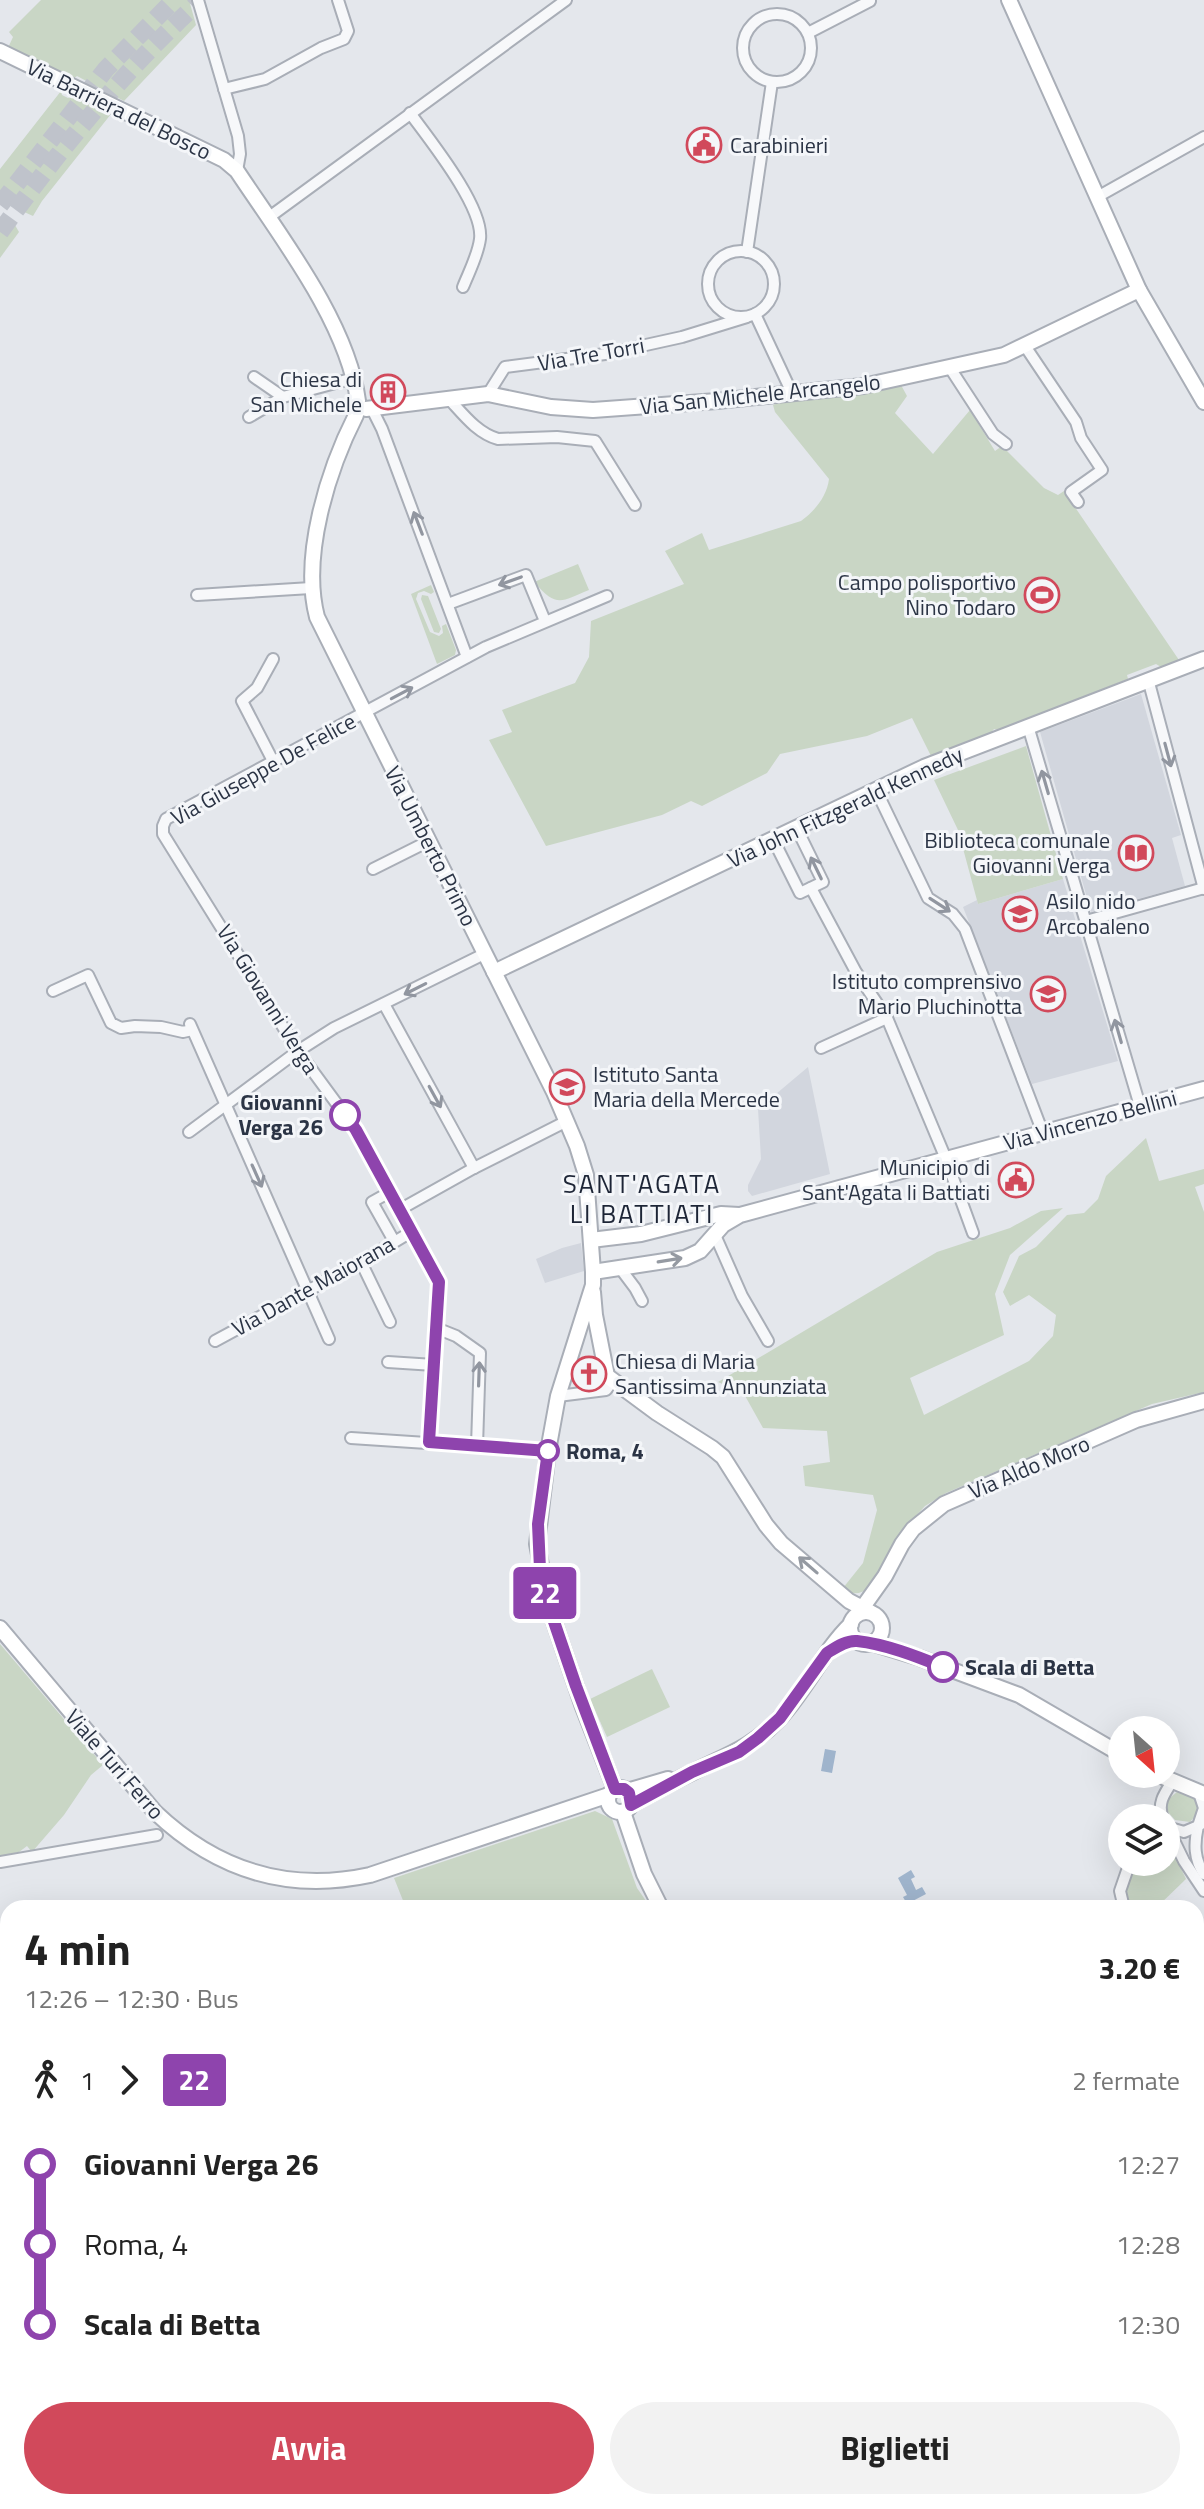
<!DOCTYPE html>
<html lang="it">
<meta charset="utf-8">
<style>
:root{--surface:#fff;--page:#f2f2f2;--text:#222;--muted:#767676;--accent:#d1495b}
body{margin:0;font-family:"Titillium Web",sans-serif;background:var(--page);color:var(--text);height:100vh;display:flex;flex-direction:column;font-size:30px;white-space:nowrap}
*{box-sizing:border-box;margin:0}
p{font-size:26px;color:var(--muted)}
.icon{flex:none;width:44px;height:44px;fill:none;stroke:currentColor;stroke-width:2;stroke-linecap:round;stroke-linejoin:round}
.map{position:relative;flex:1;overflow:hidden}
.side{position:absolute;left:0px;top:1900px;width:1204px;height:610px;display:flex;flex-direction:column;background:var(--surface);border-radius:24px 24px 0 0;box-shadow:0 8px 32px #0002}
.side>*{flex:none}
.badge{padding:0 16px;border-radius:6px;font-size:28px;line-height:52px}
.needle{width:52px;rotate:153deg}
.tools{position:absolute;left:1108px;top:1716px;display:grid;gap:16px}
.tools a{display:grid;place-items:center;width:72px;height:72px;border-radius:50%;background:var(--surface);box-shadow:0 8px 32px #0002;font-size:40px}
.map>.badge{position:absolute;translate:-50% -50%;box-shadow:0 0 0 4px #fff}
.legs{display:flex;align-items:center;gap:12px;height:88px;padding:0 24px;font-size:26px}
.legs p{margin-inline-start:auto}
.headline{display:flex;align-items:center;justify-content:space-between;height:136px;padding:0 24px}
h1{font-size:44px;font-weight:700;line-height:60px}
.action{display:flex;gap:16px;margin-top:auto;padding:16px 24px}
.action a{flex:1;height:92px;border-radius:48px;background:var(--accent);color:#fff;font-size:32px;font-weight:700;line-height:92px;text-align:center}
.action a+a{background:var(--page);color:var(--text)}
ul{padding:0 24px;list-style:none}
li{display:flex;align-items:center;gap:28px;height:80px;font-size:30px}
li i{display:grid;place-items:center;width:12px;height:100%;margin:0 10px;background:currentColor}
li i::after{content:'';width:20px;height:20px;margin:-10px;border:6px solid;border-radius:50%;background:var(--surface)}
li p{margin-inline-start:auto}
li:first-child i{background:linear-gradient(#0000 50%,currentColor 0)}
li:last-child i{background:linear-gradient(currentColor 50%,#0000 0)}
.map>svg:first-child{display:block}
.built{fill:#d2d6de}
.green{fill:#c9d6c5}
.water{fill:#9fb4cc}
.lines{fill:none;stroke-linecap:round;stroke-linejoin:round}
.highway-tunnel{stroke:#bfc3cb;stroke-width:18;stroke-dasharray:18 9;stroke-linecap:butt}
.street-casing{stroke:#a9aeb7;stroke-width:14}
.secondary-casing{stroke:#a9aeb7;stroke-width:18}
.street{stroke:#f7f8fa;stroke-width:10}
.secondary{stroke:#fff;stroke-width:14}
.oneway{stroke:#9196a0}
.oneway2{stroke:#959aa2}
.line-1-casing{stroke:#fff;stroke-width:18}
.line-1{stroke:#8e44ad;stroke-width:12}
.stop-1-dot{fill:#fff;stroke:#8e44ad;stroke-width:4}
.labels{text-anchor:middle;stroke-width:6;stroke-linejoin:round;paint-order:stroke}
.street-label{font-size:22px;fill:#2b3445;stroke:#f4f6f9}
.poi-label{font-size:22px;fill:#2b3445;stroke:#f4f6f9;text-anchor:end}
.stop-label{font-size:22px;font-weight:bold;fill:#2b3445;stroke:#f4f6f9;text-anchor:start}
.quarter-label{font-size:26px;letter-spacing:2px;fill:#1d2536;stroke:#f4f6f9}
</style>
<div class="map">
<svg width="1204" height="2509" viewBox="0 0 1204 2509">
<rect width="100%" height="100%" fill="#e4e7ec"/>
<g class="built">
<path d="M1141,694L1181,835L1172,838L1185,886L1091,912L1040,732Z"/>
<path d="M1063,879L1118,1061L1032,1084L963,907L977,900L978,904Z"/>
<path d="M808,1067L830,1174L752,1196L748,1191V1185L761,1159L758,1109Z"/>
<path d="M581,1243L584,1271L545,1283L536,1259L562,1248Z"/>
</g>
<g class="green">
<path d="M41,0H189L196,25L124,101L77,76L73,79L7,50L13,37L9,32Z"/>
<path d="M61,91L62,95L68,98L73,96L111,114L42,201L33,216L0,201V169Z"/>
<path d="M0,218L12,220L19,232L0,258Z"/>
<path d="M901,385L907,396L895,413L933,454L970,410L995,451L1002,446L1044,488L1058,495L1064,491L1179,660L1161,667L1156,664L1127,675L1128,679L998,730L994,729L990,734L931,756L912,718L867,736L780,754L767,773L702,806L691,801L662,815L546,846L489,740L512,732L502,710L575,683L589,657L591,621L684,584L665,551L702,533L709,550L801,521C815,511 827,496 829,479L775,412L773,405L785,401Z"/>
<path d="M578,564L589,590C560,602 557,608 534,582Z"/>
<path d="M431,585L434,592L431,594L424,591L418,593L416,599L430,632L439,636L443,633L442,626L446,624L456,650L455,655L437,664L411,594Z"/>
<path d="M422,595L428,596L441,629L439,633L434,632L421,599Z"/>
<path d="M1026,746L1063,879L978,904L958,830L934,780Z"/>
<path d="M1146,1138L1159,1181L1204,1169V1184L1195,1187L1204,1212V1392L1152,1404L946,1493L925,1506L904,1529L870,1588C860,1594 852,1596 843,1588L863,1563L877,1510L873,1495L805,1486L803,1466L830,1462L827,1431L763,1428L744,1394L718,1382L937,1252L1010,1228L1041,1211L1063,1208L1010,1255L995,1294L1004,1335L910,1378L924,1415L1029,1361L1053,1336L1056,1315L1029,1295L1010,1306L1003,1292L1019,1256L1036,1247L1067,1215L1084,1213L1098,1199L1106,1176Z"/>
<path d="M0,1644L103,1765L91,1775L64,1815L32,1852L27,1846L19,1852L0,1856Z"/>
<path d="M652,1669L670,1707L607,1737L590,1699Z"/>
<path d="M1177,1792L1196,1799L1198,1813L1190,1822L1175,1820L1168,1812L1166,1801Z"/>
<path d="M595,1811L612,1819L637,1888L651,1908H406L394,1878Z"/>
<path d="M1166,1838L1186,1879L1156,1908H1130L1124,1891L1134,1862H1166Z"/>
<path d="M1196,2094L1204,2105V2473H1196Z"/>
<path d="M372,2502H774L762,2509H377Z"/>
<path d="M1086,2502H1126L1127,2509H1089Z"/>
</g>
<g class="water">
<path d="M825,1749L836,1751L832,1773L821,1771Z"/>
<path d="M911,1870L915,1877L911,1879L916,1890L922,1887L926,1894L907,1904L903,1897L907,1895L898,1878Z"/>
</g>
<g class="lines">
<g class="highway-tunnel">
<path d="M0,205L106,69L174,0"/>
<path d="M0,232C60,149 125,69 201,0"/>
</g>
<g class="street-casing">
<g id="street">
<path d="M198,0L238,136L240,154L237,171"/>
<circle cx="777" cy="48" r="34"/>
<path d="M808,33L870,1"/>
<path d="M224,89L265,79L321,48L344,39L348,31L338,0"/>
<path d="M410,113C429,139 484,207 480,239C478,255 469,272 463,287"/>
<path d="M1099,196L1204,137"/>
<path d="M268,218L566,0"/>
<circle cx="741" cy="284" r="33"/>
<path d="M747,252L772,82"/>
<path d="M755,314L792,393"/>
<path d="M1025,346L1076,422L1081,438L1102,470L1071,492L1078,502"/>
<path d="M950,368L993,434L1006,444"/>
<path d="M254,377L283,397"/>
<path d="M488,394L505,367L605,354L682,337L747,317"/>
<path d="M449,399C463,414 477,433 498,439L557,437L595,441L635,505"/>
<path d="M372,409L382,429L467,657"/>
<path d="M249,417L283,397L354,378"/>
<path d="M197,595L311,588"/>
<path d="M448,604L526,575L545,621"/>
<path d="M273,659L257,688L242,701L273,761"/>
<path d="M1148,679L1204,889"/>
<path d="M1028,726L1140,1106"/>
<path d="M876,790L928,898L953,914L965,929L1043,1133"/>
<path d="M773,839L800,893L823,882L796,827"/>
<path d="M373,869L429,841"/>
<path d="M811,888L856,972L887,1018L946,1159L973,1233"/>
<path d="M1086,921L1204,888"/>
<path d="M53,991L88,975L111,1023L121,1028L135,1026L161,1027L183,1032L192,1030"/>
<path d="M384,1004L474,1168"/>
<path d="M190,1024L329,1339"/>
<path d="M821,1048L887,1018"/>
<path d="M189,1132L298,1051L334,1028L484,954"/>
<path d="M390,1192L372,1202L394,1241"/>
<path d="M399,1210L474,1168L567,1121"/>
<path d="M715,1235L742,1296L768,1341"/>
<path d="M361,1262L390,1322"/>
<path d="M620,1268L635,1288L642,1301"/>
<path d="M436,1328L456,1336L480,1353L477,1446"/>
<path d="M215,1341L361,1262L411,1232"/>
<path d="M388,1362L434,1365"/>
<path d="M558,1396L606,1390L612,1382"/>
<path d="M351,1438L548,1451"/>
<path d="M429,1442L439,1282L356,1130L298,1051L163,834V826L166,819L486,647L607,596"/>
<path d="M1163,1818C1157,1804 1164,1794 1172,1782"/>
<path d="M1166,1824L1184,1861L1204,1891"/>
<path d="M1201,1824L1198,1826C1194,1844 1194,1859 1204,1874"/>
<path d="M1167,1827L1184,1832L1198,1826L1204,1808L1199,1793"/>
<path d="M0,1862L157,1835"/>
<path d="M1124,1908L1120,1891L1130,1862"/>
<path d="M1196,1989L1204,1997"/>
<path d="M0,2388L8,2390"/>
<path d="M1196,2479L1204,2480"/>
<path d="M46,2502V2509"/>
<path d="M1002,2505L1025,2502"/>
<path d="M139,2509L145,2502"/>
</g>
</g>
<g class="secondary-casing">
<g id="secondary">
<path d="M1009,0L1139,290L1204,402"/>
<path d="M0,51L224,160L237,171C280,236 348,323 358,401"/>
<path d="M366,409L488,394L551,407L593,410L717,401L863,386L1004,355L1139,290"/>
<path d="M356,415C328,470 301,556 317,617L554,1092L577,1146L586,1175L593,1272V1285L558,1396L548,1451L537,1544L549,1607L583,1707L615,1789"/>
<path d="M494,972L924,767L1204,659"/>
<path d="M591,1240L641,1234L721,1214L739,1215"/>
<path d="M593,1272L685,1258L700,1251L723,1225L740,1215L1204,1089"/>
<path d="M593,1292L595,1315L607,1376L657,1413L712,1448L723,1457L766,1525L781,1543L849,1601L870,1612"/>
<circle cx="866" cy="1628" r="16"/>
<path d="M858,1614L885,1576L902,1544L913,1529L944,1504L1136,1420L1204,1401"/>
<path d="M0,1628L155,1812C216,1870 287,1893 370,1875L609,1795"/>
<path d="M871,1643L920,1658L1019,1695L1122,1755"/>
<path d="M1156,1774L1204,1794"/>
<circle cx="620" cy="1800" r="12"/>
<path d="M627,1791L668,1779"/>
<path d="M631,1805C651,1794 670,1783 691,1773C725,1756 753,1747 780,1718C807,1689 823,1651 851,1624"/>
<path d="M623,1812L644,1874L661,1908"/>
<path d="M0,2476L8,2487"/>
<path d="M18,2502L23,2509"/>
<path d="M1002,2502L1003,2509"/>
<path d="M305,2509L309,2502"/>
</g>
</g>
<use href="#street" class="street"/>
<use href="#secondary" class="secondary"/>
</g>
<defs><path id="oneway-shaft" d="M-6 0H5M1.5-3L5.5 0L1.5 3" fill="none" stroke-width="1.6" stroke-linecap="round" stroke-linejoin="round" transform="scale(2)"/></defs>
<g class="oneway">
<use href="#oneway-shaft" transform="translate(418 523) rotate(-111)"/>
<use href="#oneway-shaft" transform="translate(510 581) rotate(160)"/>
<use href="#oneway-shaft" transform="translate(402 693) rotate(-28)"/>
<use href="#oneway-shaft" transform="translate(1168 755) rotate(75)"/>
<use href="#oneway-shaft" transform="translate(1045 782) rotate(-106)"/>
<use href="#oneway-shaft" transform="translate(816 868) rotate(-116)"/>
<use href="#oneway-shaft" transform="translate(940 905) rotate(33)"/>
<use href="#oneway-shaft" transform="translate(415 989) rotate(153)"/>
<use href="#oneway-shaft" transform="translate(1118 1031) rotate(-106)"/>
<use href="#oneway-shaft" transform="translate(435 1097) rotate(61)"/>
<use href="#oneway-shaft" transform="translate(257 1176) rotate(66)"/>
<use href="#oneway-shaft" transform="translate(479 1374) rotate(-88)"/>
</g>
<g class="oneway2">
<use href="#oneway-shaft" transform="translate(670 1260) rotate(-9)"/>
<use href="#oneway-shaft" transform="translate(808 1565) rotate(-139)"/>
</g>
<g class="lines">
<g class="line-1-casing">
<path id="line-1" d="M345,1115L356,1130L439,1282L429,1442L548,1451L538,1524L540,1569L549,1607L576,1686L615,1789H624L629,1793L631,1805L692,1772L739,1752L758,1738L780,1718L827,1653C835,1648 846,1640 857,1641C885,1644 916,1656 943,1667"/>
</g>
<use href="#line-1" class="line-1"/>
</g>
<defs>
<g id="civic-ring" transform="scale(1.8)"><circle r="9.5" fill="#f4f6f9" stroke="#d1495b" stroke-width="1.5"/><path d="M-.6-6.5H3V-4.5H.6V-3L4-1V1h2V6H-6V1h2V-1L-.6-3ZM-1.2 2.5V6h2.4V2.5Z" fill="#d1495b"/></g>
<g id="building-ring" transform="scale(1.8)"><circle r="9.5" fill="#f4f6f9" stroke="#d1495b" stroke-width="1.5"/><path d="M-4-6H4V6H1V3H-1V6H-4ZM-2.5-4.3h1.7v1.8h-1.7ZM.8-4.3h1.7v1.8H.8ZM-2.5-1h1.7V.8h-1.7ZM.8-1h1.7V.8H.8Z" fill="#d1495b"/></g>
<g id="stadium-ring" transform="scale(1.8)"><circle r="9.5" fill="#f4f6f9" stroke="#d1495b" stroke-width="1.5"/><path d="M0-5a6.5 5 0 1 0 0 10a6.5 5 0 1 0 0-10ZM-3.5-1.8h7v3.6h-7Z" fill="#d1495b"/></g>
<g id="library-ring" transform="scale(1.8)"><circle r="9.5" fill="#f4f6f9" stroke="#d1495b" stroke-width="1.5"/><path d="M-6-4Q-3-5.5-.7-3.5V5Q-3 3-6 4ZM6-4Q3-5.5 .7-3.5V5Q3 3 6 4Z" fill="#d1495b"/></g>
<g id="school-ring" transform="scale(1.8)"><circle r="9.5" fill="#f4f6f9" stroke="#d1495b" stroke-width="1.5"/><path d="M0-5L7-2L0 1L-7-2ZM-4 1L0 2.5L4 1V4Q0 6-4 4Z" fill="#d1495b"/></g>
<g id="church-ring" transform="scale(1.8)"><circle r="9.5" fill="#f4f6f9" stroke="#d1495b" stroke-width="1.5"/><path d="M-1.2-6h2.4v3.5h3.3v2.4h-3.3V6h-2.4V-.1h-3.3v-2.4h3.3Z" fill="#d1495b"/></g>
</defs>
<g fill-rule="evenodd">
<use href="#civic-ring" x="704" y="145"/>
<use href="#building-ring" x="388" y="392"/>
<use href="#stadium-ring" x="1042" y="595"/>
<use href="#library-ring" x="1136" y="853"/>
<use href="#school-ring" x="1020" y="914"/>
<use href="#school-ring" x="1048" y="994"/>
<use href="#school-ring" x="567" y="1087"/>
<use href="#civic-ring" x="1016" y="1180"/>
<use href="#church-ring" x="589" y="1374"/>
</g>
<g class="stop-1-dot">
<circle cx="345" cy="1115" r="14"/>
<circle cx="548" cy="1451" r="10"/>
<circle cx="943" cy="1667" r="14"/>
</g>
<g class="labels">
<g class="street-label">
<text transform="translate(119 109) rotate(26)" y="8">Via Barriera del Bosco</text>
<text transform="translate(591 354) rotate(-10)" y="8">Via Tre Torri</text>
<text transform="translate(760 394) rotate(-6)" y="8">Via San Michele Arcangelo</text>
<text transform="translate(263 769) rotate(-29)" y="8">Via Giuseppe De Felice</text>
<text transform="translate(845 807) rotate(-25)" y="8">Via John Fitzgerald Kennedy</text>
<text transform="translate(431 846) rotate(63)" y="8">Via Umberto Primo</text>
<text transform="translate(268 999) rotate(58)" y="8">Via Giovanni Verga</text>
<text transform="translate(1090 1120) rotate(-15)" y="8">Via Vincenzo Bellini</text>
<text transform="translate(313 1286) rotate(-29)" y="8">Via Dante Maiorana</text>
<text transform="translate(1029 1467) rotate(-23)" y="8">Via Aldo Moro</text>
<text transform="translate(115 1764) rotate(49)" y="8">Viale Turi Ferro</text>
</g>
<g class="poi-label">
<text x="730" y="153" text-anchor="start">Carabinieri</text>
<text x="362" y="387">Chiesa di<tspan x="362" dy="25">San Michele</tspan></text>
<text x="1016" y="590">Campo polisportivo<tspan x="1016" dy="25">Nino Todaro</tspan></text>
<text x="1110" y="848">Biblioteca comunale<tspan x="1110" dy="25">Giovanni Verga</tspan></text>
<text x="1046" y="909" text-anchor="start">Asilo nido<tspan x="1046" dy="25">Arcobaleno</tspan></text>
<text x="1022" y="989">Istituto comprensivo<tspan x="1022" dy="25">Mario Pluchinotta</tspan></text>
<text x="593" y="1082" text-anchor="start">Istituto Santa<tspan x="593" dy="25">Maria della Mercede</tspan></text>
<text x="990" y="1175">Municipio di<tspan x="990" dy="25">Sant'Agata li Battiati</tspan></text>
<text x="615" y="1369" text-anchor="start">Chiesa di Maria<tspan x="615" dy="25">Santissima Annunziata</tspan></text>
</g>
<g class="stop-label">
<text x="323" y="1110" text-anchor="end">Giovanni<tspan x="323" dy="25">Verga 26</tspan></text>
<text x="566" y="1459">Roma, 4</text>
<text x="965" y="1675">Scala di Betta</text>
</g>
<g class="quarter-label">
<text x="642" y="1193">SANT'AGATA<tspan x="642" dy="30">LI BATTIATI</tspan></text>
</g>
</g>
</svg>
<div class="tools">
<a><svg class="needle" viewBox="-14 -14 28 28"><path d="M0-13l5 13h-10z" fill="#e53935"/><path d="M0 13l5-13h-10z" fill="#767676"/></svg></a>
<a><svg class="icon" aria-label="layers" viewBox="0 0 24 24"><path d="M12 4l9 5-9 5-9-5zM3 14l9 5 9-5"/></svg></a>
</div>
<b class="badge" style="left:545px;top:1593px;background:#8e44ad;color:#fff">22</b>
<section class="side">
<div class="headline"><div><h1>4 min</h1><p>12:26 – 12:30 · Bus</p></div><b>3.20 €</b></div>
<div class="legs"><svg class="icon" aria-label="walk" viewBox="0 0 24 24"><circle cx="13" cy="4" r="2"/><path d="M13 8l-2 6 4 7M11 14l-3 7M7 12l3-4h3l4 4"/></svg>1<svg class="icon" aria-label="forward" viewBox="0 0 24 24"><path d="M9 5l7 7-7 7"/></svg><b class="badge" style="background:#8e44ad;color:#fff">22</b><p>2 fermate</p></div>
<ul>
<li><i style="color:#8e44ad"></i><b>Giovanni Verga 26</b><p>12:27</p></li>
<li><i style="color:#8e44ad"></i><span>Roma, 4</span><p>12:28</p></li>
<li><i style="color:#8e44ad"></i><b>Scala di Betta</b><p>12:30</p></li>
</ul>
<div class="action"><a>Avvia</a><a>Biglietti</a></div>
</section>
</div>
